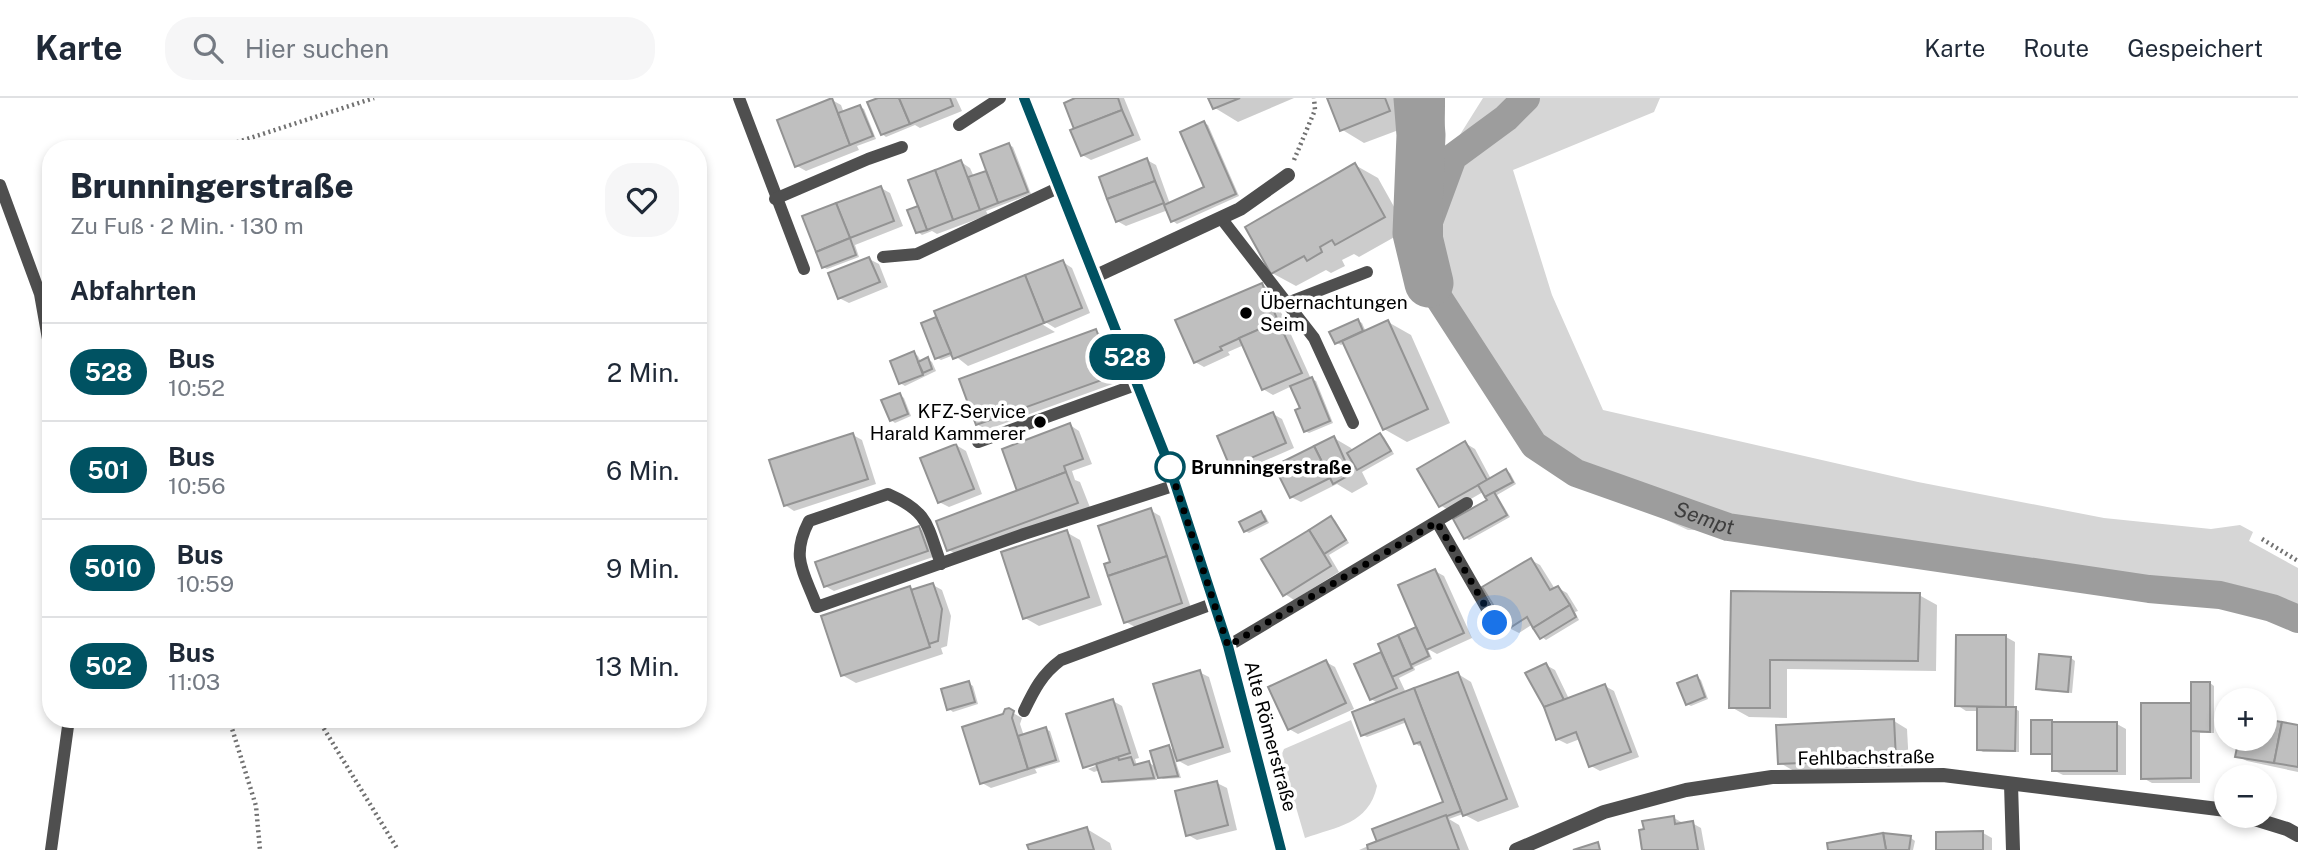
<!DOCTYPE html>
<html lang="de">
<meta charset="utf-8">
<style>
:root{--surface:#fff;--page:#f6f6f7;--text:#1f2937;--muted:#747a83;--line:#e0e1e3}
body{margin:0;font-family:"Public Sans",sans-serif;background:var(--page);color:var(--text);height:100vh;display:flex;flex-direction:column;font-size:26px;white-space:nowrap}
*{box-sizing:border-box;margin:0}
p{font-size:23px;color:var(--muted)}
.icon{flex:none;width:38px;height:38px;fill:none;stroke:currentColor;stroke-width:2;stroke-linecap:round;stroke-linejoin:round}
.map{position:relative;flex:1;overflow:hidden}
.drawer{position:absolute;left:42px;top:42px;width:665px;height:588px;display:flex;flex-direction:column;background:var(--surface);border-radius:28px;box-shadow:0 4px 10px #0003}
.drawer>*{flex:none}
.badge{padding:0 14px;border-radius:23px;font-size:24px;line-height:46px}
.fabs{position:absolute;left:2214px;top:590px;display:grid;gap:14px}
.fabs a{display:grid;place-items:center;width:63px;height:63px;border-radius:50%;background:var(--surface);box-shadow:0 4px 10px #0003;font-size:35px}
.you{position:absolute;width:35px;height:35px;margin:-18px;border:5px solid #fff;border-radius:50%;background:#1a73e8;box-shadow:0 0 0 10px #1a73e833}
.map>.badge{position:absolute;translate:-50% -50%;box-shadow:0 0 0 4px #fff}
h2{padding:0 28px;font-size:26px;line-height:63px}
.round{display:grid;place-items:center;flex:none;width:74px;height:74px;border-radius:28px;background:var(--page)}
.headline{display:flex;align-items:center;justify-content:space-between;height:119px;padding:0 28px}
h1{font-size:33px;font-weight:800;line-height:52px}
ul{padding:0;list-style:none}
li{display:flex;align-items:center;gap:21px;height:98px;padding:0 28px;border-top:2px solid var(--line)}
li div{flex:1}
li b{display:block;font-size:26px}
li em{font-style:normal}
li .badge{min-width:77px;font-weight:700;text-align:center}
header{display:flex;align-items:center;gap:42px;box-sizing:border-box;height:98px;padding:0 35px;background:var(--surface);border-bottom:2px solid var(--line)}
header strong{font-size:33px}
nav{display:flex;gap:38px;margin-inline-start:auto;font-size:24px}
.search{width:490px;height:63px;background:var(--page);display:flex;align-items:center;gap:18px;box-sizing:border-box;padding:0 24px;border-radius:28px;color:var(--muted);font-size:26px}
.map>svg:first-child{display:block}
.green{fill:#d6d6d6}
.water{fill:#9d9d9d}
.shadow{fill:#0003}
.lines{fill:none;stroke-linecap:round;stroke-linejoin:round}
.canal{stroke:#9d9d9d;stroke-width:28}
.river{stroke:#9d9d9d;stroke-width:49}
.building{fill:#bfbfbf;stroke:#939393;stroke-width:2}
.path{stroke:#717171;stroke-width:4.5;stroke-dasharray:2 3.5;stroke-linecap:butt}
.lane{stroke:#4f4f4f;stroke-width:12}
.street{stroke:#4f4f4f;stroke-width:14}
.secondary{stroke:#1c1c1c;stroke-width:14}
.line-casing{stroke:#fff;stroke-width:16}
.line{stroke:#005262;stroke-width:10}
.walk{stroke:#000;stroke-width:7;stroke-dasharray:0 12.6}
.poi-dot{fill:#000;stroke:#fff;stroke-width:2.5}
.stop-dot{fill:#fff;stroke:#005262;stroke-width:3.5}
.labels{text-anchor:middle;stroke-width:7;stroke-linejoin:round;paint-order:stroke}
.poi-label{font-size:19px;fill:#000;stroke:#fff;text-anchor:start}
.stop-label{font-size:19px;font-weight:bold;fill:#000;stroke:#fff;text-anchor:start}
.street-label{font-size:19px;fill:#000;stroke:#fff}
.water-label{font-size:21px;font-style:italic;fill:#3e3e3e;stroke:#fff}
</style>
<header>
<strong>Karte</strong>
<div class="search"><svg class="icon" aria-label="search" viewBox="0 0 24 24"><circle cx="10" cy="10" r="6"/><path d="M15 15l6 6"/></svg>Hier suchen</div>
<nav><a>Karte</a><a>Route</a><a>Gespeichert</a></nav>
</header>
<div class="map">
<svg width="2298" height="752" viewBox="0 0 2298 752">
<rect width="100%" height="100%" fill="#fff"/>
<g class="green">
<path d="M1483,0H1660L1654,14L1513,72L1552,197L1603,312L1918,384L2104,420L2211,431L2240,427L2253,434L2249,443L2298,470V534L2188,486L1834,433L1688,432L1569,377L1422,193L1402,129Z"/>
<path d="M1351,622L1377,688C1369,726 1336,729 1305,740L1281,658L1284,651Z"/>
</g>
<path class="water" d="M1396,0H1445C1445,22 1445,44 1438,66C1431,85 1423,103 1417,123L1405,98L1406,38L1403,14Z"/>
<g class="shadow">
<path d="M883,0H956L962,13L920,30L915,27L886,39L882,36Z"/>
<path d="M1080,0H1124L1141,42L1091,62L1082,57L1076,32Z"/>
<path d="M1210,0H1294L1238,24L1215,10Z"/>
<path d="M1329,0H1402L1412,27L1364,45L1341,31Z"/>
<path d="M832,2L841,7L844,15L860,9L864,11L876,41L857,48L859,52L806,73L797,68Z"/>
<path d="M1204,25L1208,27L1239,98L1177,126L1173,123L1168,112L1126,128L1117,123L1147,62L1156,67L1170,106L1207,90Z"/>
<path d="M1009,47L1013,49L1031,96L986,113L988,117L937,136L932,133L922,137L918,134L920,109L961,64L970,70L974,79L988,74Z"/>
<path d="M1355,67L1378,80L1407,132L1359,159L1354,156L1342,162L1345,168L1331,175L1326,172L1296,188L1272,175Z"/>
<path d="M881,90L890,95L903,128L855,147L859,159L827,171L823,169Z"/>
<path d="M869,161L879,166L888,189L849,205L839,200Z"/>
<path d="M1063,164L1072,170L1090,215L1055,230L1037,219L1035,222L1055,234L968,268L954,257L941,262L937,260L936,221L940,223Z"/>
<path d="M1262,187L1271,192L1311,281L1316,283L1333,325L1309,335L1305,333L1302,311L1292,288L1273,297L1263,291L1244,247L1228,254L1230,257L1204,269L1195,264Z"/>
<path d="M1358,223L1362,225L1366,234L1388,224L1411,237L1450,325L1407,344L1384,331L1345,245L1341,247L1337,245Z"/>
<path d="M1095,233L1105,238L1121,283L986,332L977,326Z"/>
<path d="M914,255L918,258L921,264L928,261L932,264L936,273L905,288L900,285Z"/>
<path d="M900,297L904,300L911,318L895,325L891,322Z"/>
<path d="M1273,316L1282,321L1294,350L1241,373L1232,368Z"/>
<path d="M1070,327L1079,333L1092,366L1072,373L1075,382L1080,384L1091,412L962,460L949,452L1022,393Z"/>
<path d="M853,337L862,342L876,386L794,413L785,407Z"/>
<path d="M1380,337L1384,339L1394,356L1362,374L1368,386L1352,395L1337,386L1301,404L1291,399L1334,340L1351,350L1353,353Z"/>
<path d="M1465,345L1475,351L1491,381L1506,373L1510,375L1516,386L1497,397L1510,419L1469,442L1465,439L1489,403L1483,394L1450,413L1440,407Z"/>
<path d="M956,347L966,353L982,396L949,409L939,404Z"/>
<path d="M1150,412L1160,418L1191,510L1135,529L1126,524L1112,465Z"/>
<path d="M1261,415L1265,417L1269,425L1249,435L1245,433Z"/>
<path d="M1331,420L1335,422L1349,445L1329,457L1339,474L1294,502L1285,496L1263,462Z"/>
<path d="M919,430L928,436L936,458L834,493L825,488Z"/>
<path d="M1066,434L1080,442L1102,507L1039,528L1025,520Z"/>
<path d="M1531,462L1540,467L1555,491L1558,490L1567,495L1578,513L1575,514L1579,522L1546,542L1542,539L1533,526L1519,535L1509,530Z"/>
<path d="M1435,473L1444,478L1472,540L1437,556L1428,551L1432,561L1414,569L1415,572L1399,580L1406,595L1458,576L1471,584L1519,709L1478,724L1463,716L1449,721L1459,727L1469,752H1359L1366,749L1371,751L1445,705L1423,646L1419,648L1415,645L1407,624L1367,639L1363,637L1379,606L1371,601L1381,556L1386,559L1381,547L1419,530Z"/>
<path d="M933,487L942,492L951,518L947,548L941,550L943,556L856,585L842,577L910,490L914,493Z"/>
<path d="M1733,494L1919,497L1937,507L1936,573L1787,571V620L1749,619L1731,609Z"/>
<path d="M1958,539H2006L2015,544L2014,610L2019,613V654H1983L1978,651L1979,613H1966L1957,607Z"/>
<path d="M2071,560L2075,563L2072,595L2042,593L2038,590Z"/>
<path d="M1326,564L1335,569L1354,611L1298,636L1289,631Z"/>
<path d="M1546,567L1555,572L1569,601L1605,588L1614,593L1639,659L1600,673L1591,668L1580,641L1567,646L1557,641Z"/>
<path d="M1199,574L1209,579L1231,654L1188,668L1175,661L1181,680L1163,681L1156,677L1157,682L1108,685L1104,683L1100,672L1094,674L1088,671L1098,667L1113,603L1122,608L1139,660L1135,661L1137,668L1148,664L1156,669L1168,649L1176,653Z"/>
<path d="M1697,579L1701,582L1708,601L1691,608L1687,606Z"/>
<path d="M968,585L973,588L978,606L953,614L949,611Z"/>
<path d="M2210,585L2214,588V635H2200V685H2152L2143,680L2190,607Z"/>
<path d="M1013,615L1022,620L1020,626L1024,638L1045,631L1050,633L1060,664L1035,671L1037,675L991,690L982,685Z"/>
<path d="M1894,623L1907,631L1909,668L1794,673L1780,665Z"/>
<path d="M2055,626H2117L2126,631V677H2063L2053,672V657H2037L2033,655Z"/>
<path d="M2298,629V674L2247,663L2237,658L2264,640Z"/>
<path d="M1217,685L1227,690L1237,732L1197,742L1188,737Z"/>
<path d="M1674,720L1683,725H1692L1701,730L1705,752H1644Z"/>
<path d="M1087,731L1110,745L1112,752H1031Z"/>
<path d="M1983,735L1992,740V752H1938Z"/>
<path d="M1883,736L1911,740L1915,743L1913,752H1830Z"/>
</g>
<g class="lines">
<path class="canal" id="s1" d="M1526,0L1506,20L1453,59L1429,124V185L1534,347L1576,375L1728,429L2149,491L2220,497L2272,510L2298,521"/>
<path class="river" d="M1418,0L1421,37L1417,135L1429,185"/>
</g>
<g class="building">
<path d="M832,0L850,47L795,69L777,22Z"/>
<path d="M878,0H899L910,26L881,37L867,4Z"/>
<path d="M899,0H950L953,8L910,26Z"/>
<path d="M1075,0H1118L1122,12L1074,31L1064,5Z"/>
<path d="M1208,0H1240L1213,11Z"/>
<path d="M1327,0H1385L1390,13L1340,33Z"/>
<path d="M860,7L873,38L850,47L838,15Z"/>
<path d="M1122,12L1133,37L1081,58L1070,32Z"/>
<path d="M1204,23L1236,96L1171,124L1164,107L1204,89L1180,34Z"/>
<path d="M1009,45L1028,94L998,105L980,56Z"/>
<path d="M1147,60L1155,83L1107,101L1099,79Z"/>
<path d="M961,62L980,112L953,122L935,72Z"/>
<path d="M1355,65L1385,119L1335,147L1332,142L1320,149L1322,154L1307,163L1304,158L1271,176L1245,129Z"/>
<path d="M935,72L953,122L927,132L908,82Z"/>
<path d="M986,73L998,105L980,112L968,79Z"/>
<path d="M1155,83L1164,105L1116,124L1107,101Z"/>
<path d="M881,88L894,123L850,140L836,105Z"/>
<path d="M836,105L850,140L816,154L802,118Z"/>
<path d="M918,108L927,132L916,135L907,112Z"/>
<path d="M850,140L856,157L822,170L816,154Z"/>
<path d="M869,159L880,184L838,201L828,175Z"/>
<path d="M1063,162L1082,210L1044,225L1025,177Z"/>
<path d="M1025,177L1044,225L953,261L934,213Z"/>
<path d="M1262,185L1278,223L1220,249L1222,252L1194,265L1175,222Z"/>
<path d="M936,219L951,255L935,261L921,225Z"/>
<path d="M1358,221L1363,233L1335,246L1329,234Z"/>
<path d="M1388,222L1428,311L1383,332L1342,243Z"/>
<path d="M1278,223L1302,275L1262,292L1239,240Z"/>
<path d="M1096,231L1113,278L976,327L959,281Z"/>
<path d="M914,253L923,277L899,286L890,263Z"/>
<path d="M928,259L932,271L923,275L918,264Z"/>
<path d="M1312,279L1330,323L1304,334L1295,312L1300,310L1290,288Z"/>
<path d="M900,295L908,316L890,323L881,302Z"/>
<path d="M1273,314L1286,345L1230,369L1217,338Z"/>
<path d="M1070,325L1083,361L1064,368L1066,374L1017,393L1002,351Z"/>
<path d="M853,335L868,381L784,408L769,362Z"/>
<path d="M1380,335L1391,353L1357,372L1347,355Z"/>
<path d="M1334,338L1351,376L1333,386L1314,348Z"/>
<path d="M1465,343L1487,382L1439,409L1417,371Z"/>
<path d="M956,346L974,391L938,405L920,360Z"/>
<path d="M1314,348L1330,380L1290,400L1274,368Z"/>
<path d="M1506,371L1513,384L1485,399L1478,387Z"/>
<path d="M1066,374L1078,405L947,453L936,423Z"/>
<path d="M1494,394L1507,417L1464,441L1453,421L1487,402L1485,399Z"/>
<path d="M1151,410L1167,458L1108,478L1104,466L1110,464L1098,428Z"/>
<path d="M1261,413L1266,423L1244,434L1239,424Z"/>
<path d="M1331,418L1346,442L1324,456L1309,432Z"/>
<path d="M919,428L928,453L824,489L815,464Z"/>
<path d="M1067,432L1089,499L1023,521L1001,454Z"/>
<path d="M1309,432L1331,468L1283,498L1261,461Z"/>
<path d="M1167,458L1182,505L1124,525L1108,478Z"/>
<path d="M1531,460L1550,492L1558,488L1570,507L1533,530L1527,519L1508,531L1482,489Z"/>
<path d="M1435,471L1464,535L1426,552L1398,487Z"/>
<path d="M933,485L942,511L938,543L929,546L911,492Z"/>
<path d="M910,488L930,549L841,578L821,518Z"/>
<path d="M1731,493L1920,495L1918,563L1770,562V610H1729Z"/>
<path d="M1570,507L1576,519L1540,541L1533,530Z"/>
<path d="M1416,529L1429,558L1411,567L1398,537Z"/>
<path d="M1398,537L1412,570L1392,579L1378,546Z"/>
<path d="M1956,537H2006V609L1955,608Z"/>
<path d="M1381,554L1397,590L1370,602L1354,566Z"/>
<path d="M2039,556L2071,559L2068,594L2036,591Z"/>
<path d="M1326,562L1346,605L1288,632L1268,589Z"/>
<path d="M1546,565L1564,602L1544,609L1525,575Z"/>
<path d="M1200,572L1223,649L1177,663L1153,586Z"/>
<path d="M1458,574L1507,701L1463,718L1414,590Z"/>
<path d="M1697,577L1705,599L1686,607L1677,585Z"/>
<path d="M969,583L975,604L947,612L941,591Z"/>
<path d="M2191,584H2210V634L2191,633Z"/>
<path d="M1605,586L1631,654L1589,669L1576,634L1556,642L1544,609Z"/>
<path d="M1414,590L1461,713L1377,744L1372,731L1443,704L1420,644L1414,646L1404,621L1361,638L1352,614Z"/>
<path d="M1113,601L1130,655L1083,670L1066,616Z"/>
<path d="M2141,605H2191V680L2141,681Z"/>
<path d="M1977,609H2016L2015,653L1977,652Z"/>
<path d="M1009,610L1014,613L1012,620L1028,671L980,686L962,629L1003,616L1005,611Z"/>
<path d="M1894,621L1896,661L1778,666L1776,627Z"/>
<path d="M2264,621L2282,624L2274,665L2235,659L2239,640H2264Z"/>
<rect x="2031" y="622" width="21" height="34"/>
<rect x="2052" y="624" width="65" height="49"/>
<path d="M2282,624L2298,627V669L2274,665Z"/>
<path d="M1046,629L1056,662L1028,671L1018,638Z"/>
<path d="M1169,647L1178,678L1158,680L1150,653Z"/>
<path d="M1118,659L1119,662L1131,659L1134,667L1149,663L1154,680L1102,684L1096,666Z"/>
<path d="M1217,683L1228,727L1186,738L1175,693Z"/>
<path d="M1446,717L1459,752H1368L1367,747Z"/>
<path d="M1674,718L1675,726L1693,723L1698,752H1642L1639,732L1644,731L1642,723Z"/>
<path d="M1087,729L1094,752H1029L1027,747Z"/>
<path d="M1983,733V752H1936V734Z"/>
<path d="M1883,735L1911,738L1909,752H1886Z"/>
<path d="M1883,735L1886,752H1828L1827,745Z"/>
<path d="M1598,744L1600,752H1573Z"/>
</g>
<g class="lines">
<g class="path">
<path d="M216,51L374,0"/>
<path d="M1294,62L1315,12L1314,0"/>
<path d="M2262,441L2298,463"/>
<path d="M229,621L256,708L260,752"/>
<path d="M318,621L398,752"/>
</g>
<g class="lane">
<path d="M739,0L804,171"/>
<path d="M959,27L1000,0"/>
<path d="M0,87L40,196L51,258"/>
<path d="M775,101L868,61L902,49"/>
<path d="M1221,120L1314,240L1353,325"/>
<path d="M883,159L917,156L1060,89"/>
<path d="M1287,205L1367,174"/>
<path d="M978,344L1138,286"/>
<path d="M1437,424L1495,525"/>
<path d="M941,466C927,427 929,414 888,396L809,423C790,460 804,474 817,509L1024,436L1176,387"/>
<path d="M1228,548L1467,405"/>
<path d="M1024,613C1034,592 1042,576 1061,562L1215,505"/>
<path d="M51,752L69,621"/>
</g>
<g class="street">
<path d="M1096,178L1240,111L1288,77"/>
<path d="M2011,686L2013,752"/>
<path d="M2245,718L2287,731L2298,737"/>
<path d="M1516,752L1604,714L1686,692L1772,679L1943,677L2226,712"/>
</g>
<path class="secondary" d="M1024,0L1169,367L1228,548L1281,752"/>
</g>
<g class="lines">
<g class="line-casing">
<path id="line" d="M1024,0L1169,367L1228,548L1281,752"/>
</g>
<use href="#line" class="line"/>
<path class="walk" d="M1170,369L1169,367L1228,548L1437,424L1495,525"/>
</g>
<g class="poi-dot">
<circle cx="1246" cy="215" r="7"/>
<circle cx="1040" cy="324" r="7"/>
</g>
<circle class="stop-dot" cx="1170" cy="369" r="14"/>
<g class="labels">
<g class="poi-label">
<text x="1260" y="211">Übernachtungen<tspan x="1260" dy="22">Seim</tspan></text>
<text x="1026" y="320" text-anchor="end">KFZ-Service<tspan x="1026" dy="22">Harald Kammerer</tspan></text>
</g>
<g class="stop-label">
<text x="1191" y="376">Brunningerstraße</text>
</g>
<g class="street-label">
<text transform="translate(1271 638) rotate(75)" y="7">Alte Römerstraße</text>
<text transform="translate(1866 659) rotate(-1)" y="7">Fehlbachstraße</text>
</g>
<g class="water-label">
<text dy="7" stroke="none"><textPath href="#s1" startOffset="604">Sempt</textPath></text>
</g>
</g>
</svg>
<div class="fabs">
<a>+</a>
<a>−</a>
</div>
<div class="you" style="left:1495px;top:525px"></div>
<b class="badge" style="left:1127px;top:259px;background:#005262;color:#fff">528</b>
<section class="drawer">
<div class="headline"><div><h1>Brunningerstraße</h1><p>Zu Fuß · 2 Min. · 130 m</p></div><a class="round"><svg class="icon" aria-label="heart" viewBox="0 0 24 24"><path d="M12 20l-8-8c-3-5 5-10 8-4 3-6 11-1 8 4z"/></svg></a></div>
<h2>Abfahrten</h2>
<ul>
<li><span class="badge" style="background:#005262;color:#fff">528</span><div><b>Bus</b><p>10:52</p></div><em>2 Min.</em></li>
<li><span class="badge" style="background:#005262;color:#fff">501</span><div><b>Bus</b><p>10:56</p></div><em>6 Min.</em></li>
<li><span class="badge" style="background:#005262;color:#fff">5010</span><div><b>Bus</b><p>10:59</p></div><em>9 Min.</em></li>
<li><span class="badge" style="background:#005262;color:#fff">502</span><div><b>Bus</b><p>11:03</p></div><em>13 Min.</em></li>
</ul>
</section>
</div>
